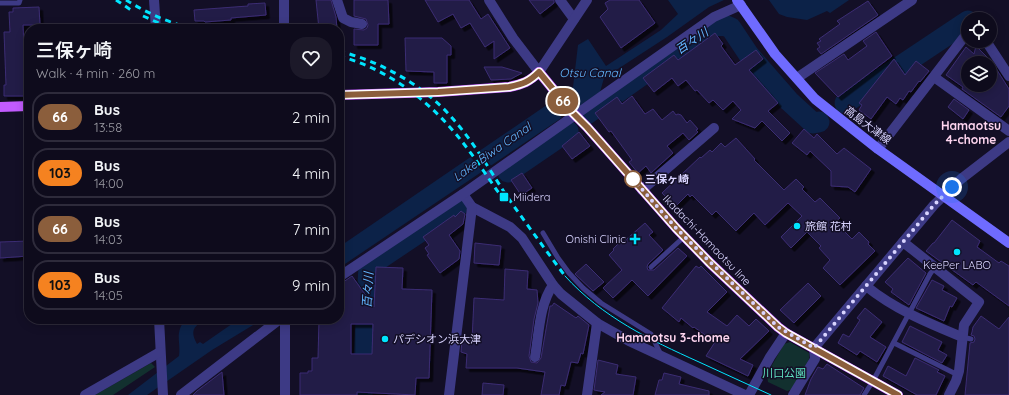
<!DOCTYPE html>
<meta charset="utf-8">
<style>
:root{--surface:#0e0b1c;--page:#1c1929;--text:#f1f3f6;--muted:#9b9ba3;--line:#2e2b3b}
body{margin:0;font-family:Quicksand,"Noto Sans JP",sans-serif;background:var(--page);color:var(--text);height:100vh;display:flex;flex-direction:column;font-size:15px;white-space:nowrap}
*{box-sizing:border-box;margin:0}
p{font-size:13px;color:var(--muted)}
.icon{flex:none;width:22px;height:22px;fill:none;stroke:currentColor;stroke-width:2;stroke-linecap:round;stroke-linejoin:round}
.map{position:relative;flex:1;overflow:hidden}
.side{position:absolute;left:24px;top:24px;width:320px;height:300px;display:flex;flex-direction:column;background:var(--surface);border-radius:16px;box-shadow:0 2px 10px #0003,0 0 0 1px var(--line)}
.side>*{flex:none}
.badge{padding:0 8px;border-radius:13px;font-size:14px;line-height:26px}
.controls{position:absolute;left:961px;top:12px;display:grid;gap:8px}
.controls a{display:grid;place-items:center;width:36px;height:36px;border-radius:50%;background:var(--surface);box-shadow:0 2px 10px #0003,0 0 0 1px var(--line);font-size:20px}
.you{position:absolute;width:20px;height:20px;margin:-10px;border:3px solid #fff;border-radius:50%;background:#1a73e8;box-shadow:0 0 0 6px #1a73e833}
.map>.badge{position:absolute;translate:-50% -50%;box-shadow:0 0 0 2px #fff}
.round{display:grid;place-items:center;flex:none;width:42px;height:42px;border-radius:16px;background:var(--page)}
.overview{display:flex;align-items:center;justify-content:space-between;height:68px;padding:0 12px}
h1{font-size:19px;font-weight:600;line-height:30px}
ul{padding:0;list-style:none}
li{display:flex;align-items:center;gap:12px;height:50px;margin:0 8px 6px;padding:0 4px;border:2px solid var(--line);border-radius:16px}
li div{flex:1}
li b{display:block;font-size:15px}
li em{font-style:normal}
li .badge{min-width:44px;font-weight:700;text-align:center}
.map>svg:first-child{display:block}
.green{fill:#12302f}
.water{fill:#0c2248}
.pier{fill:#130f26}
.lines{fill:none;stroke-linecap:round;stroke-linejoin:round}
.river{stroke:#0c2248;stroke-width:21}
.building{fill:#241b47;stroke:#3b2d73;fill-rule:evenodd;filter:url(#shadow)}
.service{stroke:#3d3a85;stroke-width:5}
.minor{stroke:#3d3a85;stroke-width:10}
.tertiary{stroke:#3d3a85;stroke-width:10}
.secondary{stroke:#6f6bff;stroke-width:10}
.primary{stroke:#c25bff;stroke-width:10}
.tram{stroke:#00e5ff;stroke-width:1}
.rail{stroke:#00e5ff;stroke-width:3;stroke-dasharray:6 5;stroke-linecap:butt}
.line-casing{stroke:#fff;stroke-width:9}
.line{stroke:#8b5e3c;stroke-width:6}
.walk{stroke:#d9d4ff;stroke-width:4;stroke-dasharray:0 7.2}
.stop-dot{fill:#fff;stroke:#8b5e3c;stroke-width:2}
.poi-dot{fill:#00e5ff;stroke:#130f26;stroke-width:1.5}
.labels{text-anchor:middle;stroke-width:3;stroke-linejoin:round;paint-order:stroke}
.street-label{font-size:11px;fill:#d9d4ff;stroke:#130f26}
.stop-label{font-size:11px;font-weight:bold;fill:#d9d4ff;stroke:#130f26;text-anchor:start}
.poi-label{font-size:11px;fill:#d9d4ff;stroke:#130f26;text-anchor:start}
.park-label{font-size:11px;fill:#5fe0c0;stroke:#130f26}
.water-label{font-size:12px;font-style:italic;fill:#62b6ff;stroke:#130f26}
.neighbourhood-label{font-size:12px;font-weight:bold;fill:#ffd6f0;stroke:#130f26}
</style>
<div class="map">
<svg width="1009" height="395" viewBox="0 0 1009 395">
<defs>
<filter id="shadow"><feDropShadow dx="3.5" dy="3.5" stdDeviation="0" flood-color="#0009"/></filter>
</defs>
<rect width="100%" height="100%" fill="#130f26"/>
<g class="green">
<path d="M790,342L809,353V359L793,389L787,391L768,382L767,374L784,344Z"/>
<path d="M151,363L155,367L113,395H95Z"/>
</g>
<g class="water">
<path d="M668,0H724L709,7L667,37L604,78L600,92L339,268V247L573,87L578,45L588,39L606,66L661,30L678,14Z"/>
<path d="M769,0H849L830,13L827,11L807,20L787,17L779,14Z"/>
<path d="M186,319H205C193,327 190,331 197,344L200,342L203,344L239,319H263L212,350L147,395H128L179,356C181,341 174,333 186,319Z"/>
</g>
<g class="pier">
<path d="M563,91L576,108L562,118L549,101Z"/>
<path d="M479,150L492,167L483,173L470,156Z"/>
</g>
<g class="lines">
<g class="river">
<path d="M845,103L968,21"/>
<path d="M587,114L648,71L699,36L715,26L724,25L731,28L749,55L789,101L813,123L819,122"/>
<path d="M508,172L568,131"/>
<path d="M362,395L369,266L457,207"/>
</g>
</g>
<g class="building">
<path d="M316,0H331L336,17L337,29H319Z"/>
<path d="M354,0H388L389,24H378V45H354V29L364,30L367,28L368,25L366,19L354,16Z"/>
<path d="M425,0H469L481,19L488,14L510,48L494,59V41L485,47L470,23L461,28L453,14L438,22Z"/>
<path d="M529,0H554V3L540,14Z"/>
<path d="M610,0H639L655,23L621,48L600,17L608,9L605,3Z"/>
<path d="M868,1L878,15L821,54L817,49L820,47L817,43L821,41L819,39L840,24L837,21Z"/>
<path d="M265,3L266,15L231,18V20L205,22L204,21H195L194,10L248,6V4Z"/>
<path d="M39,7L40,25H23L25,71H29V85H25V96H4V85H6L4,32H10L9,12H13V8Z"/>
<path d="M876,32L892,56L838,97L815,73L844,54L848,60L867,46L863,41Z"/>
<path d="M715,33L723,44L721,46L735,65L756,50L763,59L749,70L778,103L768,111L790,133L782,141L762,121L755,128L732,119L741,110L733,101L723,110L713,100L709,103L697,90L695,91L686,80L678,86L672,78L654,92L643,78L674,55L678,60Z"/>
<path d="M405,38H442L451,46V55H447V83H434V72L406,71Z"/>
<path d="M976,46L990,60V59L1009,89V106L1001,117L962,89L963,87L946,75L966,47L974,54ZM968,63H990V85H968Z"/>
<path d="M894,59L905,75L916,61L929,71L920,82L919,81L911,92L909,91L903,100L900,98L896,104L887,97L871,119L859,110L862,105L859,103Z"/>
<path d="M484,67H502L522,73L511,79L491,80Z"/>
<path d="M632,96L645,114L653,109L662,120L673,111L676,115L678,114L681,115L687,123L690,120L698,129L696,130L698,132L689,140L683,133L667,146L673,153L651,173L646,166L638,173L629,162L632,160L611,131L609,132L595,113L617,97L622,104Z"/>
<path d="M954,99L969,110L963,119L948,107Z"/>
<path d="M804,129L814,138L817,134L837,154L844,148L871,169L855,192L848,187L831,186V171L810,151L807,155L792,143Z"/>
<path d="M579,132L590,146L572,159L562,146Z"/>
<path d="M736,138L755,159L754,160L784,190L796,179L804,187L802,189L815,202L820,198L840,218L835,222L852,239L859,232L869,242L868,244L875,251L840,285L823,268L830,260L819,248L821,246L807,232L791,248L781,237L802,216L788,203L765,225L754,213L736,231L716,211L712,215L692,195L690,197L688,194L675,207L665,197H666L662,193L700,157L701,158L710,150L712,152L721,143L725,147Z"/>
<path d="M522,173L532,188L521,195L511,180Z"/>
<path d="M461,211L465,214L463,224L449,235L460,251L459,259L440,273L427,255L429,254L425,248L429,245L423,237L454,215L455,217Z"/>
<path d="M952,220L980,241L977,247L999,263L1001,261L1009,266V306L976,282L973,285L926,251L933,243H934Z"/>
<path d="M645,223L653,232L649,235L663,250L648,264L647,267L648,270H654L678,248L687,256L648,296L632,280L613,298L603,288L622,270L609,255L614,250L613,249L620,242L621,244Z"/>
<path d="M29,241V256L0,258V242Z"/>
<path d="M475,243L501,246L499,265L474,263Z"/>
<path d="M908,258L926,273L909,305L891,292L893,289L885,282Z"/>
<path d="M586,264L604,282L593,291L575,274Z"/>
<path d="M696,266L699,268L701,266L727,292L707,312L727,326L737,315L749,326L756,319L769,331L740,359L753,365L748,376L706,356L715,342L694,327L693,328L681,318L679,322L662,308Z"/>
<path d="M376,267L403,268L402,289L432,290L429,378H416L415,395L357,392V395H300V373H308V371H312V358H318L319,319H339V285L352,276L374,307ZM351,324H373L372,354H351Z"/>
<path d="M505,269L528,271L527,289L537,290L538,303L534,319L529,356L531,362L537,363L541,358L549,312L550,306H552L554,303L576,318L578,316L589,325L583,354L581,353L578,363L571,362L565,386L561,385L559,395H541L545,372L517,368H466L467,354L461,352L462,340L472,341L474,298L504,300Z"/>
<path d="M932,280L944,286L942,290L957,298L952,307L950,306L944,321L916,308Z"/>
<path d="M808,283L821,296L794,323L780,310Z"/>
<path d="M865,308L882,322L870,337L886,347L877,362L860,351L857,355L838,343L843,334L849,337L860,320L857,318Z"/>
<path d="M981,316L999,329L1009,317V395H965L970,343L974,342L975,339L974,336L971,335L972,332L973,327Z"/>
<path d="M910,326L942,342L938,350L947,355L942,363L902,342Z"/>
<path d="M915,358L939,370L937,372L945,376L936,395H917L883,376L888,366L906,376Z"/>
<path d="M598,360L618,365L616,374L636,377L633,395H601L605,392L594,390Z"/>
<path d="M827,364L864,388L860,395H805L811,379L818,367L823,369Z"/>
<path d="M222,372L224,395H193L197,391Z"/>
<path d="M664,373L681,377L679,384L709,391V395H655L659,380H662Z"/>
<path d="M483,383L504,385L503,395H482Z"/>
</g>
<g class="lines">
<g class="service">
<path d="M0,3H19L20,0"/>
<path d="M543,233L558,258L569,273L583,288L601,303L651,334L661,355"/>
<path d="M651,267L685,236"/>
<path d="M962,337L971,339"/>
<path d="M894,343L958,375"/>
<path d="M864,395L873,381L930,274L935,267"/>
</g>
<g class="minor">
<path d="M154,0L156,29"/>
<path d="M337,0L343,18L351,22L362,24"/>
<path d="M560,0L574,19"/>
<path d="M986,41L1009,76"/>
<path d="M934,77L1009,131"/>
<path d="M797,78L912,0"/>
<path d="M878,149L968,32"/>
<path d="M642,190L714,128"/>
<path d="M463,194L472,207L510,227L522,238L553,285L561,294L597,323L629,341L745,395"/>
<path d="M903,242L979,302L964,325L959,371L956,381L949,395"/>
<path d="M339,277L463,194L714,17L741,5"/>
<path d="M866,286C894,309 928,323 962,337"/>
<path d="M159,319L163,395"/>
<path d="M535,357C539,334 539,305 553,285"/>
<path d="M85,395L160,352"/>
<path d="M181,395L280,319"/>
<path d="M449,395L472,207"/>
<path d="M587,395L597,323"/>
<path d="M749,395L770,357L786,333"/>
<path d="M793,395L815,359L814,348"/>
</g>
<g class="tertiary">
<path d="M284,0V29"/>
<path d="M489,0L513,38L539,72L587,0"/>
<path d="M814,348L934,205L961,179L1009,142"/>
<path d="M285,395V319"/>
</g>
<path class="secondary" d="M737,0L775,54L815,99L878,149L1009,243"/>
<g class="primary">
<path d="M339,95L438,92L509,87C523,84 529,82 539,72L571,111L587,127L676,228L710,263L778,327L786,333L898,395"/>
<path d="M0,107L29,106"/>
</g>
<path class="tram" d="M565,276C602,317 650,340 699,362C723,373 747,384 771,395"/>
<g class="rail">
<path d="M116,0L131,10"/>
<path d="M126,0C147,13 171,24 195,29"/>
<path d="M143,16L172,29"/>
<path d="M339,51C382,62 425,86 454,120C474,143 490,170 506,195C525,222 545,249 565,276"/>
<path d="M339,56C381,67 419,93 448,125C470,149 487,177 506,203"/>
</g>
</g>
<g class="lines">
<g class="line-casing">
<path id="line" d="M339,95L438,92L509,87C523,84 529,82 539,72L571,111L587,127L676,228L710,263L778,327L786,333L898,395"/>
</g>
<use href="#line" class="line"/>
<path class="walk" d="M633,179L676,228L704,256L778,327L814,348L934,205L952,187"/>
</g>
<circle class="stop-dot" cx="633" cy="179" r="8"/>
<g class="poi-dot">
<rect x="499" y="192" width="10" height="10" rx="2"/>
<circle cx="797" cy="226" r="4"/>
<path d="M633 233h4v4h4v4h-4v4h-4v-4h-4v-4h4z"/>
<circle cx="957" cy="252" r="4"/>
<circle cx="385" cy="339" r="4"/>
</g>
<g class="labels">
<g class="street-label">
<text transform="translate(868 125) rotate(37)" y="4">高島大津線</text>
<text transform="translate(707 240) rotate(46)" y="4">Ikadachi-Hamaotsu line</text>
</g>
<g class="stop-label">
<text x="645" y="183">三保ヶ崎</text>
</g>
<g class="poi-label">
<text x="513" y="201">Miidera</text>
<text x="805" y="230">旅館 花村</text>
<text x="626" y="243" text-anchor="end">Onishi Clinic</text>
<text x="957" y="269" text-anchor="middle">KeePer LABO</text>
<text x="393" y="343">パデシオン浜大津</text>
</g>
<g class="park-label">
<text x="784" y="377">川口公園</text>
</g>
<g class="water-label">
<text transform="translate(692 41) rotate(-34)" y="4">百々川</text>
<text x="590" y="77">Otsu Canal</text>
<text transform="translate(492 152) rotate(-35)" y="4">Lake Biwa Canal</text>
<text transform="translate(368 290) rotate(-87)" y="4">百々川</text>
</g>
<g class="neighbourhood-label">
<text x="971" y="130">Hamaotsu<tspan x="971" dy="14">4-chome</tspan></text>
<text x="673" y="342">Hamaotsu 3-chome</text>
</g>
</g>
</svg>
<div class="controls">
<a><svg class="icon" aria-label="locate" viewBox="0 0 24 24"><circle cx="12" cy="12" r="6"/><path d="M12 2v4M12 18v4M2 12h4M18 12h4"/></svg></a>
<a><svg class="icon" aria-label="layers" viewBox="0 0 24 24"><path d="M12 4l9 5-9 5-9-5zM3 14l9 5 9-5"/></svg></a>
</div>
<div class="you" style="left:952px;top:187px"></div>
<b class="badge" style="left:563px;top:101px;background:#8b5e3c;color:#fff">66</b>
<section class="side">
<div class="overview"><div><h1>三保ヶ崎</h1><p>Walk · 4 min · 260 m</p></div><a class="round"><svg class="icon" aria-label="heart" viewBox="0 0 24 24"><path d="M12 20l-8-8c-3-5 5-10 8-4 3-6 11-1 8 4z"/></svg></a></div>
<ul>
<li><span class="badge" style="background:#8b5e3c;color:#fff">66</span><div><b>Bus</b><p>13:58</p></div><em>2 min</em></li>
<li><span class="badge" style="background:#f58220;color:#111">103</span><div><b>Bus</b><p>14:00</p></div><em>4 min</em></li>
<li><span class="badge" style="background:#8b5e3c;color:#fff">66</span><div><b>Bus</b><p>14:03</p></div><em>7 min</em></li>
<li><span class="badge" style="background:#f58220;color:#111">103</span><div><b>Bus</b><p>14:05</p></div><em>9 min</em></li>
</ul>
</section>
</div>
